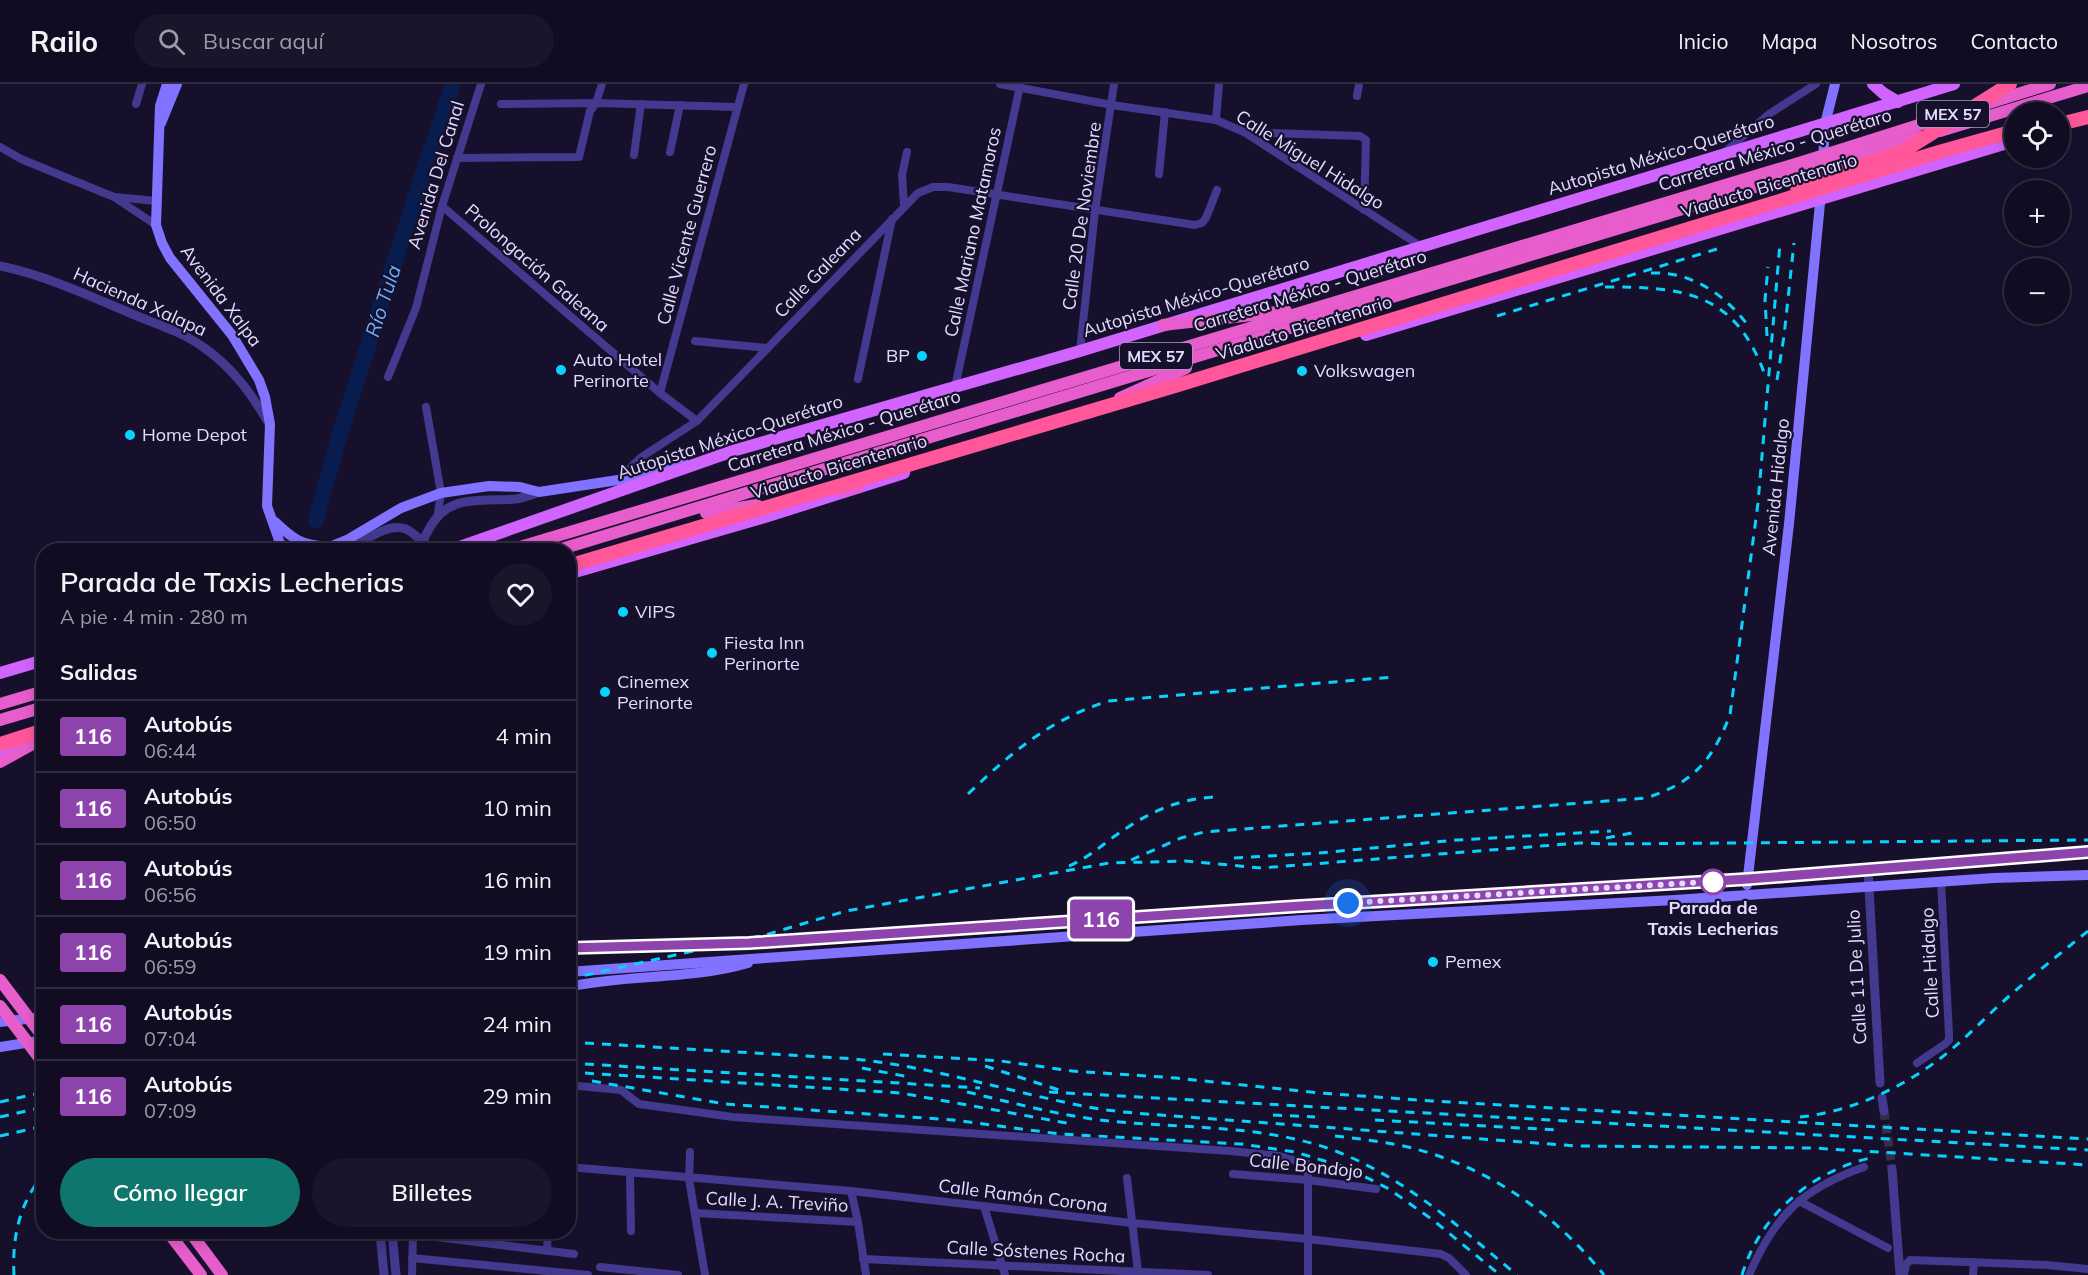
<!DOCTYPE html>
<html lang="es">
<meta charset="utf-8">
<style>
:root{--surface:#110c22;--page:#1a152a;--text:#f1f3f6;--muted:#9c9ba5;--line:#302c40;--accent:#0f766e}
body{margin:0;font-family:Mulish,sans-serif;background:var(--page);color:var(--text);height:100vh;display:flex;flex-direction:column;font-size:22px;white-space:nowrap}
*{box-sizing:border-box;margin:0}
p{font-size:20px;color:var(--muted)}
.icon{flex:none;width:33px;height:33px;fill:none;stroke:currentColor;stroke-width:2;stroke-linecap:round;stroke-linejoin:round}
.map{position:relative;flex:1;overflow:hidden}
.sheet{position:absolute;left:36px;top:459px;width:540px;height:696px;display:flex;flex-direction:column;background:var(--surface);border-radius:24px;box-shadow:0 3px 15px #0003,0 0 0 2px var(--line)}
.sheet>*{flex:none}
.badge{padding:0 12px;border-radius:4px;font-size:21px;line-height:39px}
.fabs{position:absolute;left:2004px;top:18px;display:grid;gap:12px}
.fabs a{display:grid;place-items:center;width:66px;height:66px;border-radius:50%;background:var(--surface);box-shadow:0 3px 15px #0003,0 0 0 2px var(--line);font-size:30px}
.you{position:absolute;width:30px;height:30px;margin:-15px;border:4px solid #fff;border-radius:50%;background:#1a73e8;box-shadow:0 0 0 9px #1a73e833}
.map>.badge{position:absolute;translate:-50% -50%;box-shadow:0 0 0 3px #fff}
h2{padding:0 24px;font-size:22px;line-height:54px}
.round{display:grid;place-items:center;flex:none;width:63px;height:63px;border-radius:32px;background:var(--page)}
.headline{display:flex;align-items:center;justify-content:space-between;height:102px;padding:0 24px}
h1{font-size:28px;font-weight:600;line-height:45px}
.action{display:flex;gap:12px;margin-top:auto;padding:12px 24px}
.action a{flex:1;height:69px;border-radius:36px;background:var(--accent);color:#fff;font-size:24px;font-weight:600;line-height:69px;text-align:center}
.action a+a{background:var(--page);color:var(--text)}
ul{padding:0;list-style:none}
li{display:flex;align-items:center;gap:18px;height:72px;padding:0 24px;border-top:2px solid var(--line)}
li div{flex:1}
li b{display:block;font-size:22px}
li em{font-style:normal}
li .badge{min-width:66px;font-weight:700;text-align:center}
header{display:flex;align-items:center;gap:36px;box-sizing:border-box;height:84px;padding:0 30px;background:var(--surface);border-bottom:2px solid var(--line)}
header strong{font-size:28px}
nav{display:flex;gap:33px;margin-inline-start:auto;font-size:21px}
.search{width:420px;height:54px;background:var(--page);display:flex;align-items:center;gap:15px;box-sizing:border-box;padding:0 21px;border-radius:33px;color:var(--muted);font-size:22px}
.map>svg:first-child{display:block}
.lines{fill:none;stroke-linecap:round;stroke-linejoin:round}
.river{stroke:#081c4e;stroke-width:16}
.tertiary-tunnel{stroke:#362f4c;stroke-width:9;stroke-dasharray:9 4.5;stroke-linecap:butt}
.minor{stroke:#43398e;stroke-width:8}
.tertiary{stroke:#43398e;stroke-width:9}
.secondary{stroke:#8173ff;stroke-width:10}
.primary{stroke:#d163ff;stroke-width:12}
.trunk{stroke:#e85dcc;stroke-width:12}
.motorway{stroke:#ff579a;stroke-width:14}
.rail{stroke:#08d3ff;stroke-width:3;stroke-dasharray:9 8;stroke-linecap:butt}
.line-casing{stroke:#fff;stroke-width:14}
.line{stroke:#8e44ad;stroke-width:9}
.walk{stroke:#e3dcff;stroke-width:6;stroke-dasharray:0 10.8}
.poi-dot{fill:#08d3ff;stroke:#17102d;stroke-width:2}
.stop-dot{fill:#fff;stroke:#8e44ad;stroke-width:3}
.labels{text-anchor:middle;stroke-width:4.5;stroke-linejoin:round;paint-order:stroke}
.shield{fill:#17102d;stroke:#a69fc0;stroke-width:1.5}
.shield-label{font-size:16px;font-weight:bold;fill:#e3dcff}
.street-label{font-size:18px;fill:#e3dcff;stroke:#17102d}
.poi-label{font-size:18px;fill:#e3dcff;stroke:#17102d;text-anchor:start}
.stop-label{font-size:18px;font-weight:bold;fill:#e3dcff;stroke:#17102d}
.water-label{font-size:20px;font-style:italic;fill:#6aaeff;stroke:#17102d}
</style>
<header>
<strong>Railo</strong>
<div class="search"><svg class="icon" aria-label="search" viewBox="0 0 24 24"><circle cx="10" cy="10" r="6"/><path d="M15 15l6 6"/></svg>Buscar aquí</div>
<nav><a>Inicio</a><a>Mapa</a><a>Nosotros</a><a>Contacto</a></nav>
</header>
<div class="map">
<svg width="2088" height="1191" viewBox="0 0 2088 1191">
<rect width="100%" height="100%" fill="#17102d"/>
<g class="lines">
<path class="river" d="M316,436L338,356L413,120L453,0"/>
<path class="tertiary-tunnel" d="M1884,1027L1892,1085"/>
<g class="minor">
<path d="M1000,0L1112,21L1216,36L1244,48L1422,163"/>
<path d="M1357,12L1359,0"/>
<path d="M136,20L142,0"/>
<path d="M501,20L596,19L737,23"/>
<path d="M1216,36L1219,0"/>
<path d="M1244,48L1360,52L1366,56L1364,126"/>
<path d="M0,63L21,75L114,113L156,141"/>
<path d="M1726,67L1769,30L1816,0"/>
<path d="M670,68L680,21"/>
<path d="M634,71L641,20"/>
<path d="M457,74L579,73L590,27L596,19L602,0"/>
<path d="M1159,90L1165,28"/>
<path d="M115,113L156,117"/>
<path d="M904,121L902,91L907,68"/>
<path d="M442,122L660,309L697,337"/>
<path d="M695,257L767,264"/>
<path d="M1080,267L1095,127L1114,0"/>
<path d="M388,293L416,224L442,122L481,0"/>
<path d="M858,295L892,135"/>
<path d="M955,303L1020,2"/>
<path d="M660,309L744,0"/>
<path d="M426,323L441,409L438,429"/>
<path d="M618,396L640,374L697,337L918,109L933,103H948L1195,141L1202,139L1206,134L1217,106"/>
<path d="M1917,979L1945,960L1949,956V950L1941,797"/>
<path d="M568,1001L621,1006L639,1020L733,1033L1230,1067L1279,1072L1308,1080V1191"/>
<path d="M690,1068L689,1095L705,1191"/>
<path d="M568,1083L851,1107L1132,1139L1308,1155L1441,1170L1449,1174L1466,1191"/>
<path d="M630,1089L631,1147"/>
<path d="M1233,1090L1308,1096L1376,1105"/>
<path d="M1127,1094L1138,1188"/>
<path d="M851,1107L858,1138L866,1191"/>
<path d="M1799,1117L1888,1164"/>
<path d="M984,1122L1005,1191"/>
<path d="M695,1129L858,1138"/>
<path d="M412,1150L574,1170"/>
<path d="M547,1167L548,1148"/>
<path d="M412,1174L588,1191"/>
<path d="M863,1175L1208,1191"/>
<path d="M600,1183L678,1191"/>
<path d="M412,1191L413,1148"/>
<path d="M1749,1191C1775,1131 1802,1105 1864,1083"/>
<path d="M1904,1191L1906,1181L1910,1176L2047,1181L2088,1185"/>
<path d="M1973,1191L1974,1178"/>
</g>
<g class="tertiary">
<path d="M0,182C48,192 92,213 137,232C159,241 184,249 203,263C232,283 251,309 268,338"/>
<path d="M280,458L291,466"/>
<path d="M348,466C364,458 387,438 406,445C412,448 417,453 422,457"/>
<path d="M421,466C422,458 425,452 429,445C448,409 481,418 516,415C524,414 531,411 539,408"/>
<path d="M1868,786L1880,999"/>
<path d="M1882,1014L1884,1027"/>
<path d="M1892,1085L1900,1191"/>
<path d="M380,1148L384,1191"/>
<path d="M392,1148L396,1191"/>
</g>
<g class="secondary">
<path d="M167,0L160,22L156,141L162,159L170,174L232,251L259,296L265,313L270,340L267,422L278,453L281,466"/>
<path d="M161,39L177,0"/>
<path d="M1823,79L1825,40L1835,0"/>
<path d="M275,438C294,456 301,461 328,463"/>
<path d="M322,466L347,456L401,424L441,409L489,402L520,403L539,408L618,396L684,379"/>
<path d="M1747,801L1789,440L1821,109"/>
<path d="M568,864L716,861L765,858L1301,822L1748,796L2088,768"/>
<path d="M568,888L1302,836L1675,816L1994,794L2088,791"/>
<path d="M568,903C627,890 690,896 748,879"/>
<path d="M0,938L44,933"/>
<path d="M0,963L44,956"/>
</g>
<g class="primary">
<path d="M1873,0L1883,9L1898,18"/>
<path d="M1366,251L2014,57"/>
<path d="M451,466L736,366L1080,267L1954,0"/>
<path d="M568,490L765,433L904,389"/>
<path d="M0,589L44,576"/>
<path d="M0,669L22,662"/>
</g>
<g class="trunk">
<path d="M1982,21L2050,0"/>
<path d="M1940,47L2088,2"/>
<path d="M1163,241L1286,227"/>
<path d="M1120,314L1186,284"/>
<path d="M839,407L859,403"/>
<path d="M706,429L757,421"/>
<path d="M510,466L1802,78L1960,28"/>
<path d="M558,466L1920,53"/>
<path d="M0,620L44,607"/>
<path d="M0,636L44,623"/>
<path d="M0,678L38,657"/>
<path d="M0,896L44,954"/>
<path d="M0,922L44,980"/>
<path d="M168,1148L201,1191"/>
<path d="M190,1148L222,1191"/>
</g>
<g class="motorway">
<path d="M2060,40L2088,33"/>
<path d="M1797,103L1902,68L2010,0"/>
<path d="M568,482L1175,302L1939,68L2014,47"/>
<path d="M0,660L44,646"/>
</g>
<g class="rail">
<path d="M1651,189C1692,187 1727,212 1749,243"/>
<path d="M1605,203C1684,203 1735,208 1765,291"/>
<path d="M1497,232L1717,165"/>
<path d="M1767,252L1765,216L1768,183"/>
<path d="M1777,296L1784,252L1794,159"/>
<path d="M968,710C1013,667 1048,637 1108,617L1393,593"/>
<path d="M1606,754L1632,749"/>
<path d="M1234,774L1319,769L1457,756L1611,747"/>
<path d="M1131,776L1181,754L1204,748L1646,714C1693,699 1712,677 1730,631L1758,419L1780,159"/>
<path d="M1069,782C1085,775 1098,765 1112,754C1146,730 1172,716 1214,713"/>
<path d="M568,895L765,851L846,827L1109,779L1186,777L1261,784L1580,759L1610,760L2088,756"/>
<path d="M568,958L855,975C933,983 1006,1007 1083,1022C1113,1028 1144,1030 1174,1032L1577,1062L1813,1064L2088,1081"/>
<path d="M883,970L1001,977L1072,987L1176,994L1320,1009L1432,1017L2088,1055"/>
<path d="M568,979L980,1004"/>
<path d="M985,982L1059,1006"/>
<path d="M862,984L909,993"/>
<path d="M568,988L901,1009L1072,1040"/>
<path d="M592,997L725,1020L953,1036L1060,1050L1241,1060L1295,1068L1348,1084L1389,1105L1433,1136L1500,1191"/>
<path d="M967,1008C1014,1019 1061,1032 1109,1037C1186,1045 1266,1040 1338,1068C1408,1096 1460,1144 1517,1191"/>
<path d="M1049,1008L2088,1066"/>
<path d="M0,1018L44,1008"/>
<path d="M1273,1031L1315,1033"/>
<path d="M0,1033L44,1023"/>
<path d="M1800,1033C1858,1027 1917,997 1960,958C1976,944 1991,928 2007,914C2033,891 2061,869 2088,847"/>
<path d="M1375,1036L1558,1046"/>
<path d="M0,1052L44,1042"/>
<path d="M1335,1052C1361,1055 1387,1058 1412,1064C1490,1084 1554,1129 1604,1191"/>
<path d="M14,1191C12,1154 19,1119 44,1090"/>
<path d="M1742,1191C1760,1130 1814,1085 1875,1073"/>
</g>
</g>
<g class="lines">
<g class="line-casing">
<path id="line" d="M568,864L749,859L1301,822L1748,795L2088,768"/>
</g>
<use href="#line" class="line"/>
<path class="walk" d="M1348,819L1724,797L1713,798"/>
</g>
<g class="poi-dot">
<circle cx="922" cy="272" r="6"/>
<circle cx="561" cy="286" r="6"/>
<circle cx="1302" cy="287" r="6"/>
<circle cx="130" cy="351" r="6"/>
<circle cx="623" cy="528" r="6"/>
<circle cx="712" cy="569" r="6"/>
<circle cx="605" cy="608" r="6"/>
<circle cx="1433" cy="878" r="6"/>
</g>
<circle class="stop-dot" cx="1713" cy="798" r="12"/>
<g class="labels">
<g class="shield">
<rect x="1917" y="17" width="72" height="26" rx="4.5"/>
<rect x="1120" y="259" width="72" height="26" rx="4.5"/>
</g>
<g class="shield-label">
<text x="1953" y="36">MEX 57</text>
<text x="1156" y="278">MEX 57</text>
</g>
<g class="street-label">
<text transform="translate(1775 66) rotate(-17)" y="6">Carretera México - Querétaro</text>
<text transform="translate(1661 71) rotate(-17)" y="6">Autopista México-Querétaro</text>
<text transform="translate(1310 76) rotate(32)" y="6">Calle Miguel Hidalgo</text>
<text transform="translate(436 91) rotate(-73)" y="6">Avenida Del Canal</text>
<text transform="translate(1769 102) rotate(-17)" y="6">Viaducto Bicentenario</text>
<text transform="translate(1082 132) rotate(-82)" y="6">Calle 20 De Noviembre</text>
<text transform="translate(973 148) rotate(-78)" y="6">Calle Mariano Matamoros</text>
<text transform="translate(687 151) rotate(-75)" y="6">Calle Vicente Guerrero</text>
<text transform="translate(537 184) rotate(41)" y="6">Prolongación Galeana</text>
<text transform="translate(818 189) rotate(-46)" y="6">Calle Galeana</text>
<text transform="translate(1310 207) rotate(-17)" y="6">Carretera México - Querétaro</text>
<text transform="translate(221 212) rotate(53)" y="6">Avenida Xalpa</text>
<text transform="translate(1196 213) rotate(-17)" y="6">Autopista México-Querétaro</text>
<text transform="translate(140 218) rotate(24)" y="6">Hacienda Xalapa</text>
<text transform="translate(1304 244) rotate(-17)" y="6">Viaducto Bicentenario</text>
<text transform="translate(844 347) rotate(-17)" y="6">Carretera México - Querétaro</text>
<text transform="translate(730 353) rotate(-18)" y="6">Autopista México-Querétaro</text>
<text transform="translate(839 383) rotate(-17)" y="6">Viaducto Bicentenario</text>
<text transform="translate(1776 403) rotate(-84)" y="6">Avenida Hidalgo</text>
<text transform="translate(1930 879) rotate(-93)" y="6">Calle Hidalgo</text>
<text transform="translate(1857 893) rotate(-93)" y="6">Calle 11 De Julio</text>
<text transform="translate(1306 1082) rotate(6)" y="6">Calle Bondojo</text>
<text transform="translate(1023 1112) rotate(7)" y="6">Calle Ramón Corona</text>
<text transform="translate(777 1118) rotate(3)" y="6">Calle J. A. Treviño</text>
<text transform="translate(1036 1168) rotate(3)" y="6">Calle Sóstenes Rocha</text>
</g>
<g class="poi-label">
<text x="910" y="278" text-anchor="end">BP</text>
<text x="573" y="282">Auto Hotel<tspan x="573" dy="21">Perinorte</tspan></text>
<text x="1314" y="293">Volkswagen</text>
<text x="142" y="357">Home Depot</text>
<text x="635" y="534">VIPS</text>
<text x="724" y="565">Fiesta Inn<tspan x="724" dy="21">Perinorte</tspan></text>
<text x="617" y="604">Cinemex<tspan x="617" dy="21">Perinorte</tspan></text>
<text x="1445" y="884">Pemex</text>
</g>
<g class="stop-label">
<text x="1713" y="830">Parada de<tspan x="1713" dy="21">Taxis Lecherias</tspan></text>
</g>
<g class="water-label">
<text transform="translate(383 217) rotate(-72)" y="7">Río Tula</text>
</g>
</g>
</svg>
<div class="fabs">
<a><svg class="icon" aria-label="locate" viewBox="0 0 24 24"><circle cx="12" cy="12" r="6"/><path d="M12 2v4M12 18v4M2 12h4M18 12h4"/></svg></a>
<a>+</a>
<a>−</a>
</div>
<div class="you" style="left:1348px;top:819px"></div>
<b class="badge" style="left:1101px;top:835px;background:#8e44ad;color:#fff">116</b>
<section class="sheet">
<div class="headline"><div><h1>Parada de Taxis Lecherias</h1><p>A pie · 4 min · 280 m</p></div><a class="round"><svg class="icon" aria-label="heart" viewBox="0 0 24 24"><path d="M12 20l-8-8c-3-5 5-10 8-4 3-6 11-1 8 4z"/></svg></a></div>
<h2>Salidas</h2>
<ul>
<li><span class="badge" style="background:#8e44ad;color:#fff">116</span><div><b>Autobús</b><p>06:44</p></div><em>4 min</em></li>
<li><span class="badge" style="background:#8e44ad;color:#fff">116</span><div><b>Autobús</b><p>06:50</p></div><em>10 min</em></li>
<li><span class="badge" style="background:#8e44ad;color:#fff">116</span><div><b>Autobús</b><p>06:56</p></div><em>16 min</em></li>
<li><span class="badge" style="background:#8e44ad;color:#fff">116</span><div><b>Autobús</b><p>06:59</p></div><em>19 min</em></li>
<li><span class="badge" style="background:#8e44ad;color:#fff">116</span><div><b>Autobús</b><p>07:04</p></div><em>24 min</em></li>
<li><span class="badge" style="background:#8e44ad;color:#fff">116</span><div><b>Autobús</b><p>07:09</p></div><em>29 min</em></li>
</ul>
<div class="action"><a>Cómo llegar</a><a>Billetes</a></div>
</section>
</div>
